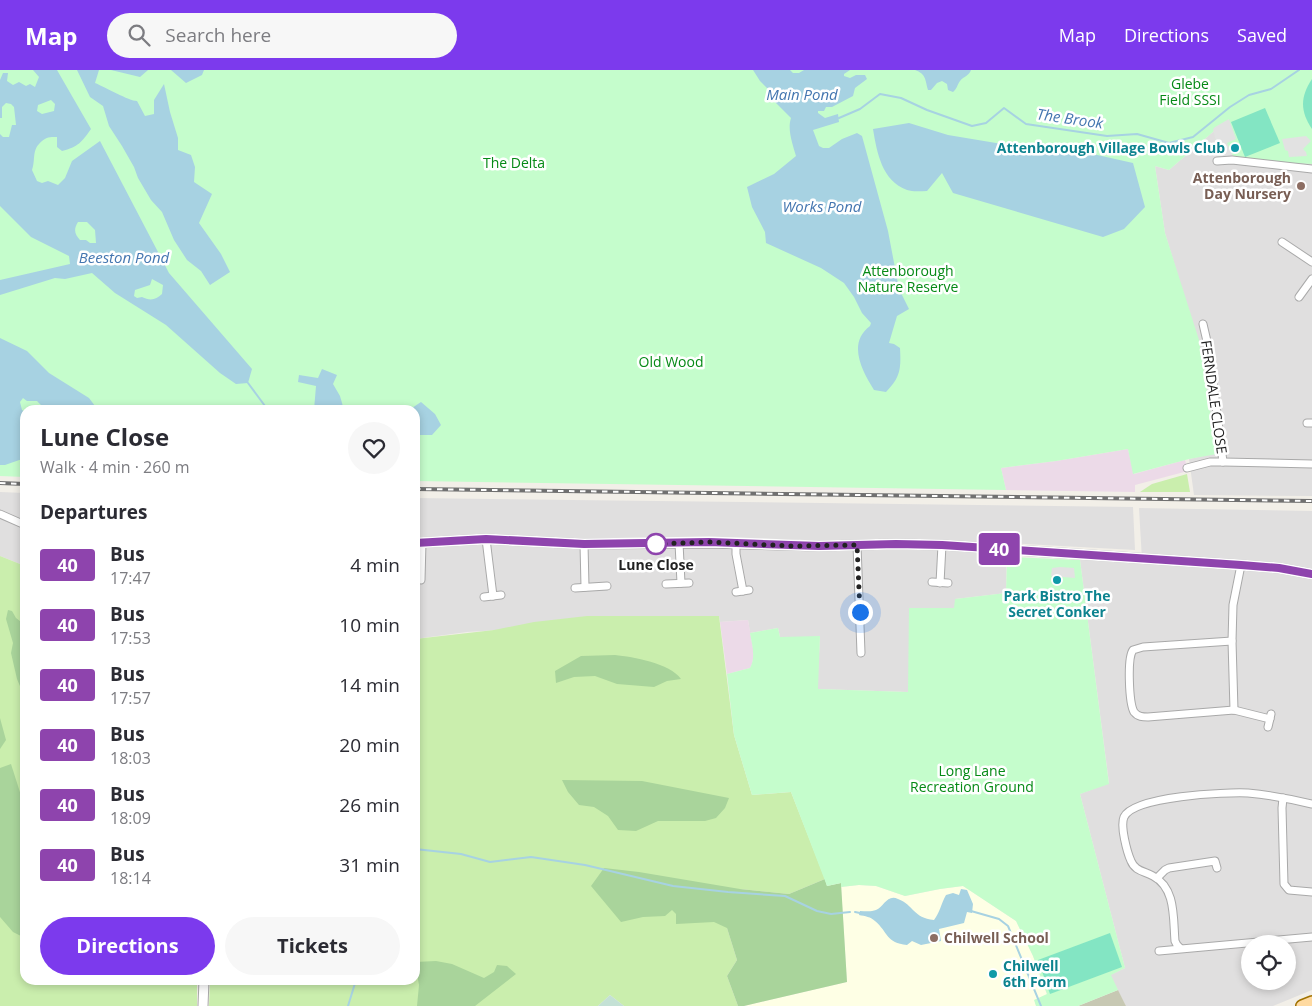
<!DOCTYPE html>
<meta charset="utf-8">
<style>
:root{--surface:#fff;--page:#f7f7f7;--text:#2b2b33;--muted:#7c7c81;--accent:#7c3aed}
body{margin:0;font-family:"Open Sans",sans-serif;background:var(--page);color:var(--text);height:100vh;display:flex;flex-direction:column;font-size:19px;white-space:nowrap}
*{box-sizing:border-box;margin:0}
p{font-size:16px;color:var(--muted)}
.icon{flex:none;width:28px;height:28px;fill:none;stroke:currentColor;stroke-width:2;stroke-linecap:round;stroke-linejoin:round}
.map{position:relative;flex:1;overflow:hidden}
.panel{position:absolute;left:20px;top:335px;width:400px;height:580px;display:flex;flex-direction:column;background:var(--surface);border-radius:15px;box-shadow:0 2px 8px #0003}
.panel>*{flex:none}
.badge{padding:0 10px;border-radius:4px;font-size:18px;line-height:32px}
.fabs{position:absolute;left:1241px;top:865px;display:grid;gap:10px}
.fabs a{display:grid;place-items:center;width:55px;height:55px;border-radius:50%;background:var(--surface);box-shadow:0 2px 8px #0003;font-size:25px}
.you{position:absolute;width:25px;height:25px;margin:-12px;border:4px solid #fff;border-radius:50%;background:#1a73e8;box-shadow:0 0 0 8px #1a73e833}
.map>.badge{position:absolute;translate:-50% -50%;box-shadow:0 0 0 2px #fff}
h2{padding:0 20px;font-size:19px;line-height:45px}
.round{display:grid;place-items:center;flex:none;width:52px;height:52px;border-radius:26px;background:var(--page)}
.overview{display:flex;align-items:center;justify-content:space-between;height:85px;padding:0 20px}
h1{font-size:24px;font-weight:700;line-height:38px}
.cta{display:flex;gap:10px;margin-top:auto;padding:10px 20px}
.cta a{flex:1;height:58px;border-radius:30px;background:var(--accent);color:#fff;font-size:20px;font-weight:700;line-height:58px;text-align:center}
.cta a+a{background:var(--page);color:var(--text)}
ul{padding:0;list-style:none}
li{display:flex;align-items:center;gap:15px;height:60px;padding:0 20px}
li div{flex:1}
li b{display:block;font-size:19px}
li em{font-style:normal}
li .badge{min-width:55px;font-weight:700;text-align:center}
header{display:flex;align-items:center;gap:30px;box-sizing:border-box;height:70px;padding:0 25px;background:var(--accent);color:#fff}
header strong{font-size:24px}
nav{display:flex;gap:28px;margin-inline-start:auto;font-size:18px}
.search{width:350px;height:45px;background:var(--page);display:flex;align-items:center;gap:12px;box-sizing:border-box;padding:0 18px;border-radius:28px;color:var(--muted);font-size:19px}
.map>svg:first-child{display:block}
.residential{fill:#e0dfdf;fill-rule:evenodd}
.industrial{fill:#ecdae8}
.education{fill:#feffe5}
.construction{fill:#c7c8b3}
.grass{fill:#caeead}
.forest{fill:#a9d49b}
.wetland{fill:#c4e1d5}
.park{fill:#c5fdcc}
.pitch{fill:#83e5c3}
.parking{fill:#e2e2e2}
.water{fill:#a7d2e2;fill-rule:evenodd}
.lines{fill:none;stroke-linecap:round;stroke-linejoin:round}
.stream{stroke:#a7d2e2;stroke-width:2}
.minor-casing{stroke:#a9a9a9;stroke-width:9}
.tertiary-casing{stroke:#a9a9a9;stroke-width:11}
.primary-casing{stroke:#a07200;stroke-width:14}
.minor{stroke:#fff;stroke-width:7}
.tertiary{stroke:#fff;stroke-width:9}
.primary{stroke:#ffdaa1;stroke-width:11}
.rail-casing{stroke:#707070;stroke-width:4}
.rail{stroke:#fff;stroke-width:2;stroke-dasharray:5.5;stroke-linecap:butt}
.line-casing{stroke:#fff;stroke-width:11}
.line{stroke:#8e44ad;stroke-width:8}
.walk{stroke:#222;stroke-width:5;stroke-dasharray:0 9}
.culture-dot{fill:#0f9aa8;stroke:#fff;stroke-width:2}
.education-dot{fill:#8d6e63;stroke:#fff;stroke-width:2}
.stop-dot{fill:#fff;stroke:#8e44ad;stroke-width:2.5}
.labels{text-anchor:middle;stroke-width:5;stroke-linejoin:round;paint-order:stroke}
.park-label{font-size:14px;fill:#068a16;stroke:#fff}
.culture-label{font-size:14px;font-weight:bold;fill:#0d838f;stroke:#fff;text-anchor:end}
.education-label{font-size:14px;font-weight:bold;fill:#785e54;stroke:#fff;text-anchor:end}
.street-label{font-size:14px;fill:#222;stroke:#fff}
.stop-label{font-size:14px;font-weight:bold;fill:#222;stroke:#fff}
.water-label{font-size:15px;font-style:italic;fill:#4476b0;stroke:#fff}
</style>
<header>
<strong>Map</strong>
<div class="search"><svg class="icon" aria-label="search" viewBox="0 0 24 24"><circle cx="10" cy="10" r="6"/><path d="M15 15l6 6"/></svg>Search here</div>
<nav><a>Map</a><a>Directions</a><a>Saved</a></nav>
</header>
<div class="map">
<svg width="1312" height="936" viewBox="0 0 1312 936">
<rect width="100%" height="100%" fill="#f2efe8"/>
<g class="residential">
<path d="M1214,61L1312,94V426L1194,425L1189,389L1217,383L1175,196L1165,163L1155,96L1169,100Z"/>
<path d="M0,422L25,423V496L0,486Z"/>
<path d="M415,428L1133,437L1135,480L1007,473L1006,523L955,529V538H910L909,622L817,619L820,567H780L778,558L750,563L748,550L720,552L719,546L467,562L415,569Z"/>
<path d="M1139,438L1312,441V920L1273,936H1126L1110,905L1125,898L1080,724L1109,713L1080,490H1142ZM1250,874H1288V911H1250Z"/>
</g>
<g class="industrial">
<path d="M1128,379L1134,404L1185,390L1188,401L1135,415V422L1006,420L1001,398L1056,391Z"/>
<path d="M748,550L754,584L752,594L750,598L727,604L720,552Z"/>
</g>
<path class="education" d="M859,815L876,816L905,826L940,819L963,816L1016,851L1033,886L1047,925L1035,930L1036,936H744L847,912L841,817Z"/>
<path class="construction" d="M1118,920L1126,936H1078Z"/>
<g class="grass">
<path d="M1187,404L1190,422H1140L1152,414Z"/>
<path d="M0,486L25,496V910H197V936H0Z"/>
<path d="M587,546H719L734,665L752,725L791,722L825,809L789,824L740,819L727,858L737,890L727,906L738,936H624L610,925L598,936H209L210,910H415V569L494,560L534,552Z"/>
</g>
<g class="forest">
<path d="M8,540L12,541L16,548L25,555V628L17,609L11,583L13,573L6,549Z"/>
<path d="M615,585C633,587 670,593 681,609L667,611L654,617L617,614L595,606L574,607L556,613L555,601L581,586Z"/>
<path d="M0,648L6,670L0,679Z"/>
<path d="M11,694L25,738V868L13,862L0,847V698Z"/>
<path d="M562,710L642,711L729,728L725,738L716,748L705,751H658L636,761L618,760L608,746L594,737L579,735L568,722Z"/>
<path d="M604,798L639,802L740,819L789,824L825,809L827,816L841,813L847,912L744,936H738L727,906L737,890L727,858L714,852L676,854V844L672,840L665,846L643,847L621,852L591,816Z"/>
<path d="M436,891L452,894L484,908L494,902L497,895L507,896L516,904L475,936H417L419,915L415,892Z"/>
</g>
<path class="wetland" d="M610,925L624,936H598Z"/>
<g class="park">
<path d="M0,0H1312V94L1220,89L1214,61L1169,100L1155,96L1165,163L1199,270L1217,384L1189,389L1133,404L1128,379L1056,391L1001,398L1006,420L415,411V340H25V407L0,406Z"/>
<path d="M1007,487L1080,490L1109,714L1080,724L1125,898L1111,905L1118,920L1078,936H1036L1034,930L1047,924L1033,886L1016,851L963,816L940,819L905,826L876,816L859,815L841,817V813L827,816L791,722L752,725L734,665L727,604L750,598C756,587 752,575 750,563L778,558L780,567L820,566L818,619L908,622L909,538H954L955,529L1006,523Z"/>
</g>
<g class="pitch">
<path d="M1312,9V59C1300,41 1300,27 1312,9Z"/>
<path d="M1265,38L1280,73L1245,87L1231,52Z"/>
<path d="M1110,863L1122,897L1050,924L1038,890Z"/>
</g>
<g class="parking">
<path d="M1229,49L1236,69L1227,73L1234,88L1220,87L1213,59L1215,57Z"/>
<path d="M1306,66L1311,71L1303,79L1306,82L1307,86L1289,87L1288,81L1285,80L1282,69Z"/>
<path d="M1060,497L1074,498L1075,508L1051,506L1052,498Z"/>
</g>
<g class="water">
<path d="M33,0H57L91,59C82,72 78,77 62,81L57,77V67C49,67 47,67 42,71C31,80 36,89 32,100L37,111L42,113L48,111L58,115L65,108L72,91L100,71L169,203L252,299L248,313L236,314L220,303L166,255L115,223L92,203L65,209L55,208L0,225V210L70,194L69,186L31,167L0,136V64L3,67H9L12,55H16L14,37L11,34L6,33L2,37V48H0V10L3,3H8L7,11L13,15L19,12L26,16L30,14L35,17L39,7ZM51,30L55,34L54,41L42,44L37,41L38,35ZM78,152H87L95,160L96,173H90L86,170H80C75,164 73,160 78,152ZM152,209L163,215L162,224C156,230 150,231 142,227L137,228L134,226L135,220L150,215Z"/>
<path d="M77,0H99L95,13C105,17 129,31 137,31L145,46L154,44V30L164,14L170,42L178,68V80L191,85L195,97L194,112L212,124L199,153L221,184L230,202L210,215L201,201L187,190L174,170L162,142L151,130L138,108L134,97L122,76L109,56L103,36L90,27Z"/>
<path d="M111,0H148L140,7Z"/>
<path d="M171,0H204L202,5L186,13Z"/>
<path d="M753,0H790L793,3H799L804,0H850L844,4V6L850,8L856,5H865L867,9L855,18L853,26L832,37H826L824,41H818V43L825,48L838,44L839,52L813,60L819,76L823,78H829L842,69L857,63L862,66L888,161L899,219L909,239L897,246L889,273L894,274L900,278C901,298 901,307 886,322L874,320C862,301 847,273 870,256L871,253L862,243L854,227L844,213L821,198L766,173L765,162L752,137L747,117L774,104L796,86C793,75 787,60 791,48L772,29V23L760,11Z"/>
<path d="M915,0H971C969,6 964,6 960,11C957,15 957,19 953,22L948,20L947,14L942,11L937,13L931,20H928C925,9 926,4 915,0Z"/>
<path d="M909,53L948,65L996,73L1066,78L1133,93L1145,137L1124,159L1103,167L953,123L942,103L927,121C921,121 913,122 907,120C882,111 877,83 873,59Z"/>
<path d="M0,268L27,281L49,303L89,328L98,340H44L43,337L37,331H27L23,328L20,332L22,340L25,342V388L5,395H0Z"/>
<path d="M322,299L337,305L333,314L340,326L344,340H314L316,316L298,312L299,305L318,308Z"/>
<path d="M421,332L435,344L441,355L432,365H415V340H409Z"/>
<path d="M961,819L967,820L973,834L972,843L967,842L964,853L939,859L941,871L921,875L912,871L907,875C886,873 888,862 875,851C871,847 865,846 859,845L860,841C865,841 871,842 876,840C884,837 887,824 898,829C914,835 913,848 934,850C940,842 941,834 946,825L953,823L959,825Z"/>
</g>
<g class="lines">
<g class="stream">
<path d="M839,48L860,39L880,24L901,28L927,40L972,56L986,53L1004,38L1026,54L1107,66L1137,64L1169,73L1193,67L1230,37L1249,25L1271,19L1299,0"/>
<path d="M248,313L268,340"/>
<path d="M415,779L461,784L490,792L531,787L585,795L673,816L728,822L785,826L817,841L831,844L850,842"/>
<path d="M971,841L999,849L1008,856L1041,936"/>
<path d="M855,842L860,843"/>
<path d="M348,936L356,910"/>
</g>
<g class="minor-casing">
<g id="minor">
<path d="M1217,91L1232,90L1312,99"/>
<path d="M1282,172L1312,192"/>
<path d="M1299,227L1312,209"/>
<path d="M1203,254L1209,280L1223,392"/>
<path d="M1307,353H1312"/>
<path d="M1187,398L1210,392H1223L1312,394"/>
<path d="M0,444L25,455"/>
<path d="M486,469L493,526"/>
<path d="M679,473L681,513"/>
<path d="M736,473V484L743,521"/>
<path d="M584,474L585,517"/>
<path d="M857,475L861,583"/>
<path d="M421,510L422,472"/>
<path d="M932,512L948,513"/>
<path d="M940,513L942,475"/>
<path d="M666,514L689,513"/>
<path d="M575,518L607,516"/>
<path d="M736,522L749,520"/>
<path d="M484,527L501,525"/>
<path d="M1232,571L1143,577L1133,580C1127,588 1129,633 1134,642C1138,647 1143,647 1148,647L1234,640L1270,649"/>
<path d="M1234,640L1232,571L1233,535L1241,495"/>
<path d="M1268,657L1271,644"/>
<path d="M1283,728L1282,738L1284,814L1289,820L1312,822"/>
<path d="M1157,808L1165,800L1169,798L1215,791L1217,798"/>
<path d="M1180,878L1177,875L1175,871C1173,848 1176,818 1153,806C1144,801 1135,801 1131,791C1127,782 1120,756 1124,747C1134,726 1225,722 1248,723C1270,725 1291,729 1312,734"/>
<path d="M1159,881L1312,867"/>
</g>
</g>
<g class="tertiary-casing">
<g id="tertiary">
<path d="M415,473L486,469L584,474L709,473L819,476L896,474L942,475L1241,495L1279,498L1312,504"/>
<path d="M203,936L204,910"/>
</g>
</g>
<g class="primary-casing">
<path id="primary" d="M1302,936L1312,932"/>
</g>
<use href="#minor" class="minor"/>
<use href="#tertiary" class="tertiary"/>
<use href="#primary" class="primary"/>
<g class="rail-casing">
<g id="rail">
<path d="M0,413L25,414"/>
<path d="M415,419L1312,431"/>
</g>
</g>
<use href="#rail" class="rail"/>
</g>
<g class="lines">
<g class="line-casing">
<path id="line" d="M415,473L486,469L584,474L709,472L819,476L896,474L942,475L1241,495L1279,498L1312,504"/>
</g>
<use href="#line" class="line"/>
<path class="walk" d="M656,474L709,472L792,476L857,475L860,542"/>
</g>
<g class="culture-dot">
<circle cx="1235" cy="78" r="5"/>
<circle cx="1057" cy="510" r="5"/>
<circle cx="993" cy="904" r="5"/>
</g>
<g class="education-dot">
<circle cx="1301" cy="116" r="5"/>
<circle cx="934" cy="868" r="5"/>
</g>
<circle class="stop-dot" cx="656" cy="474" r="10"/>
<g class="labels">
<g class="park-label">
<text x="1190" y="19">Glebe<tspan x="1190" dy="16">Field SSSI</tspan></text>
<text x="514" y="98">The Delta</text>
<text x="908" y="206">Attenborough<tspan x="908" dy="16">Nature Reserve</tspan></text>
<text x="671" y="297">Old Wood</text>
<text x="972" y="706">Long Lane<tspan x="972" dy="16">Recreation Ground</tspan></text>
</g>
<g class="culture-label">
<text x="1225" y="83">Attenborough Village Bowls Club</text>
<text x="1057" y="531" text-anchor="middle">Park Bistro The<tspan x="1057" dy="16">Secret Conker</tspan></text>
<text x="1003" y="901" text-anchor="start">Chilwell<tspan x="1003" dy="16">6th Form</tspan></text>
</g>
<g class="education-label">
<text x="1291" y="113">Attenborough<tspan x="1291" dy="16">Day Nursery</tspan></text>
<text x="944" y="873" text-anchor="start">Chilwell School</text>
</g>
<g class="street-label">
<text transform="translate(1214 327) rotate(82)" y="5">FERNDALE CLOSE</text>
</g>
<g class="stop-label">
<text x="656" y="500">Lune Close</text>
</g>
<g class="water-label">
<text x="802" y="30">Main Pond</text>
<text transform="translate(1070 49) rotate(8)" y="5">The Brook</text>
<text x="822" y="142">Works Pond</text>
<text x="124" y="193">Beeston Pond</text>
</g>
</g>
</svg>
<div class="fabs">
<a><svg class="icon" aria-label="locate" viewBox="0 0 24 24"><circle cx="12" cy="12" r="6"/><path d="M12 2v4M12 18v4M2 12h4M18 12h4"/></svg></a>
</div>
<div class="you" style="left:860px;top:542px"></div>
<b class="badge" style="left:999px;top:479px;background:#8e44ad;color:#fff">40</b>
<section class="panel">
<div class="overview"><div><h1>Lune Close</h1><p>Walk · 4 min · 260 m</p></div><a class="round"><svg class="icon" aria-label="heart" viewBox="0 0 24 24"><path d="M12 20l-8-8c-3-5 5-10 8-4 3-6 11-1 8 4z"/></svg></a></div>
<h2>Departures</h2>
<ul>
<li><span class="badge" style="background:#8e44ad;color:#fff">40</span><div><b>Bus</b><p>17:47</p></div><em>4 min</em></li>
<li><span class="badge" style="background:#8e44ad;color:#fff">40</span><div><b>Bus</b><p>17:53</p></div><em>10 min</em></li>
<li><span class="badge" style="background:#8e44ad;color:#fff">40</span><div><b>Bus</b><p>17:57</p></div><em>14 min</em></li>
<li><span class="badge" style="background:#8e44ad;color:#fff">40</span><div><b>Bus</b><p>18:03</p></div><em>20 min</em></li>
<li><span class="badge" style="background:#8e44ad;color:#fff">40</span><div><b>Bus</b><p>18:09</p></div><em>26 min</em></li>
<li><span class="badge" style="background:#8e44ad;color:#fff">40</span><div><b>Bus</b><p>18:14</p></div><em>31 min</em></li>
</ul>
<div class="cta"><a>Directions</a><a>Tickets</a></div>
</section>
</div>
